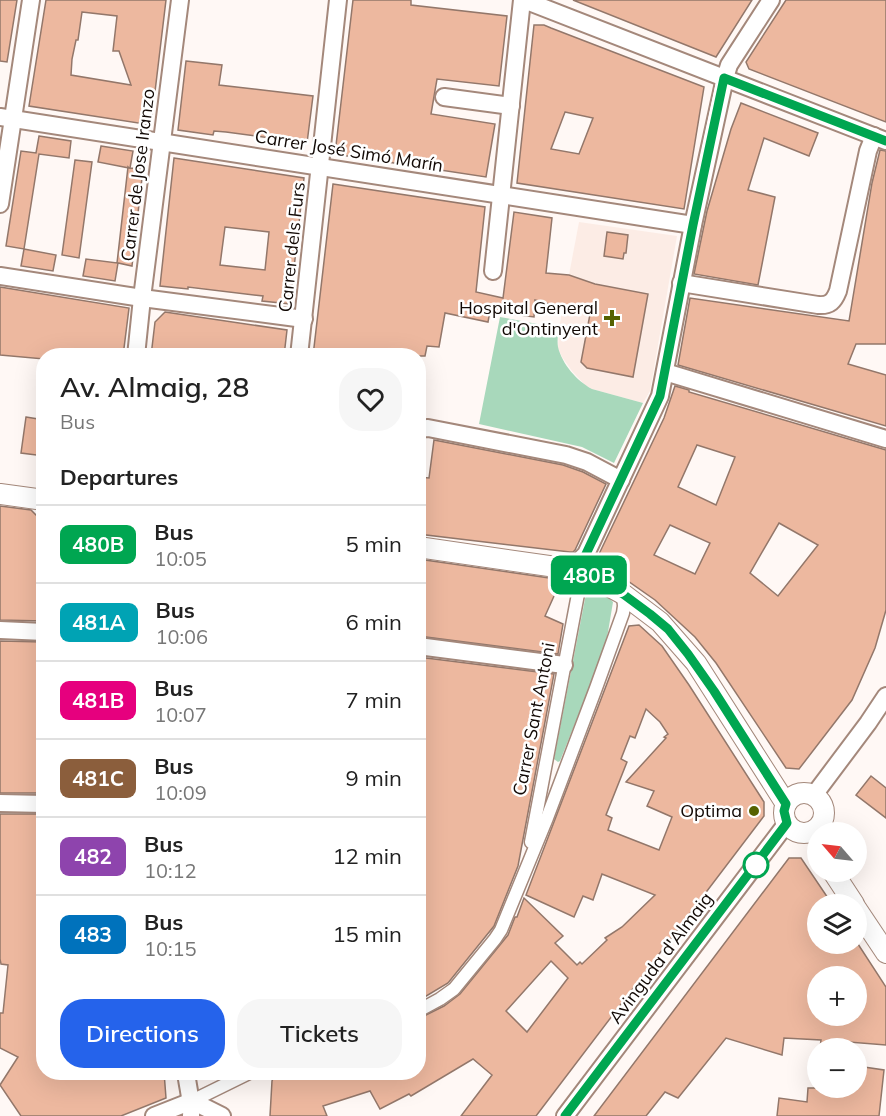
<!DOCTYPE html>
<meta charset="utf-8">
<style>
:root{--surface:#fff;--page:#f6f6f6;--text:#222;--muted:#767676;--line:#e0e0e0;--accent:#2563eb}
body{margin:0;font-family:Mulish,sans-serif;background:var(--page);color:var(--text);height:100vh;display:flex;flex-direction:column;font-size:22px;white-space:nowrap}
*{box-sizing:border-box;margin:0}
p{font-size:20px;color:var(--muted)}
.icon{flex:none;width:33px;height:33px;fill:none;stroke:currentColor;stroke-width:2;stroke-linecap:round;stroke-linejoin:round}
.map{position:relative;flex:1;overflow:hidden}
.side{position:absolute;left:36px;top:348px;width:390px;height:732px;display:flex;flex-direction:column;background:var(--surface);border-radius:24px;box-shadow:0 6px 24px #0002}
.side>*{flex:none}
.badge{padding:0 12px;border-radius:9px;font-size:21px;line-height:39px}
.needle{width:39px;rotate:298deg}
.fabs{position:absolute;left:807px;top:822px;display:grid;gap:12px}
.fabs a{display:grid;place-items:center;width:60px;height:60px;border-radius:50%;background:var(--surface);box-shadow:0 6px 24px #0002;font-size:30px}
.map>.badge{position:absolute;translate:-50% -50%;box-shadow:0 0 0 3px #fff}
h2{padding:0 24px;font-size:22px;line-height:54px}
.round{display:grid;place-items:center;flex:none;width:63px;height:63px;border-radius:24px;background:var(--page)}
.overview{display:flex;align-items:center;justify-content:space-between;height:102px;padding:0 24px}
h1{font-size:28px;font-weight:600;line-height:45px}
.cta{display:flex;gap:12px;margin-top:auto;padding:12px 24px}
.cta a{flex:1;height:69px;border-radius:24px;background:var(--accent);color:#fff;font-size:24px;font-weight:600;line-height:69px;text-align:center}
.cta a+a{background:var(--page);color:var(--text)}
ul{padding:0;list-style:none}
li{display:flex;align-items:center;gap:18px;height:78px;padding:0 24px;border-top:2px solid var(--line)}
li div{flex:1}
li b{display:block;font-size:22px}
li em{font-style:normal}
li .badge{min-width:66px;font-weight:700;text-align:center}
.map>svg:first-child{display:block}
.built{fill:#fcece5}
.green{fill:#a8d8bb}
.building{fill:#edb89f;stroke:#93776a;stroke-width:1.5;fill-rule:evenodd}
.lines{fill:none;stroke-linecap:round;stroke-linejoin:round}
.pedestrian-casing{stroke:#a4887b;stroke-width:15}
.minor-casing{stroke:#a4887b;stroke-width:20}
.tertiary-casing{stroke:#a4887b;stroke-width:22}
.pedestrian{stroke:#fff;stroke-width:12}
.minor{stroke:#fff;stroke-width:16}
.tertiary{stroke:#fff;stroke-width:20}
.line-casing{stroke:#fff;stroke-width:14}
.line{stroke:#00a651;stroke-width:9}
.poi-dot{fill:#566100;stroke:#fff;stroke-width:2}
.stop-dot{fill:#fff;stroke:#00a651;stroke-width:3}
.labels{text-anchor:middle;stroke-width:5;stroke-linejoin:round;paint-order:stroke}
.street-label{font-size:18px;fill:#120905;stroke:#fff}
.poi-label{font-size:18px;fill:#120905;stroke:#fff;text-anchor:end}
</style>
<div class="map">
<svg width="886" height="1116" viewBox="0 0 886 1116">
<rect width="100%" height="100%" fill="#fff8f5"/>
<path class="built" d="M579,222L677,236L650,391L643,403L592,389L585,385L572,371L562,357L558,348L559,328Z"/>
<g class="green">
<path d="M500,317L559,328C558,334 557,341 558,347C562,364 577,381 592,389L643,403L614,463L582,447L479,424Z"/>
<path d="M592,591L608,597L613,602L608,632L603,653L560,761L558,762L554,759L586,594Z"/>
</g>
<g class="building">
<path d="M0,0H17L7,62L0,61Z"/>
<path d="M46,0H166L151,125L29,106ZM82,12L117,16L113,51H119L131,85L71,75L72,59L76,40H78Z"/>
<path d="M353,0H411V5L507,16L499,86L437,79L431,114L495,124L486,177L335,154Z"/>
<path d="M573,0H752L716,57Z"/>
<path d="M786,0H886V122L749,69L746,62Z"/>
<path d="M534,25H544L551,28L704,87L684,209L517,183ZM565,112L593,118L579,154L551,149Z"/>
<path d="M186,61L222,65L219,85L313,96L307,143L226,132L214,131L213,135L178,130Z"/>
<path d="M741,103L818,133L809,156L764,138L748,190L775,197L758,285L694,274L707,211L731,129Z"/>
<path d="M39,136L71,141L69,158L39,154L24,249L6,246L21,151L36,153Z"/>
<path d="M101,146L133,151L130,168L143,169L132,266L118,263L115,281L83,276L86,259L117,263L128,167L129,168L98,162Z"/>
<path d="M880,150L886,151V344H856L848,364L886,375V426L678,365L690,298L849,321L872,183Z"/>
<path d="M174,158L304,178L290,304L262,301L263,296L188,287V289L160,286ZM225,227L269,232L265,270L220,265Z"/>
<path d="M75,160L92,162L79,258L62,255Z"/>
<path d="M333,184L485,207L476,292L503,298L514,212L552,218L546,273L569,275L595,284L648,294L633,377L587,368L581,362L591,309L563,308L535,300L534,317L490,311L488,322L445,313L439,347L427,346L425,356H313Z"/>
<path d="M607,232L628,235L626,253H624L623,259L604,256Z"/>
<path d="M24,249L56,255L53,271L21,266Z"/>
<path d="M0,287L129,308L123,356H44V359L0,355Z"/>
<path d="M165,312L287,330L284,356H151L155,322Z"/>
<path d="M675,386L689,390V392L886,450V610L875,648L852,700L799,769L786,768L716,663L695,637L655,600L622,577L603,568L599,554L664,418ZM697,445L735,457L716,505L678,487ZM779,523L818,545L778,596L750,573ZM670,525L710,543L695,574L654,555Z"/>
<path d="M26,417L44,420V456L21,453Z"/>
<path d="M434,440L563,465L583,472L606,484L575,550L573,552H570L418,534V477L429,478Z"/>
<path d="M0,506L31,510L40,519L44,621L0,620Z"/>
<path d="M418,559L556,579L555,585H559L545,616L563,624L558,654L418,636Z"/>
<path d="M639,625L662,646L689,685L764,802V816L536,1116H461L492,1075L473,1059L411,1096L409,1094L380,1109L370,1091L323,1106L327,1116H270L272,1081L276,1072H418V1019L444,1006L460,994L508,935L515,917H517L524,898L563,936L555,943L577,965L580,962L582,964L607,940L605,938L622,927L655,895L602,874L593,900L583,896L574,917L526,895L629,626ZM646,709L660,722L668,734L664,737L666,738L626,782L654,791L647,806L672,817L659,850L608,830L612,818L606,815L627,762L621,759L630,736L635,738ZM551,961L568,978L527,1032L506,1011Z"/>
<path d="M0,641L44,642V793H0Z"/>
<path d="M418,657L554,674L518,866L494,926L448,983L418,1001Z"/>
<path d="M871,776L886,788V818L856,795Z"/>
<path d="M0,814H44V885H39L44,949V1014L39,1029L44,1033V1072H164L166,1098L121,1116H21L0,1085L18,1057L0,1048V1013H3L8,965L1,964L0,959Z"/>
<path d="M789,858H801L832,904H818V944H858L886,987V1045L849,1042V1048H820L821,1040L784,1038L782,1055L726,1038L678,1098L665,1092L646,1116H594ZM818,976H856V1016H818Z"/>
<path d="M864,1067L884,1070L879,1116H777L779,1098L807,1102L808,1088H856V1069Z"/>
</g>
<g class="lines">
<g class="pedestrian-casing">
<g id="pedestrian">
<path d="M531,842L582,573"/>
<path d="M418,1011L440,999L454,989L495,939L501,930L547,818L596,688L623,613L624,606L623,594"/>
<path d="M192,1101L251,1072"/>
</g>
</g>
<g class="minor-casing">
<g id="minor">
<path d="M524,0L886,141"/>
<path d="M444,97L511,106"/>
<path d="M0,117L693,225"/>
<path d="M0,204L31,0"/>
<path d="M493,271L522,0"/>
<path d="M0,276L142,298L304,319"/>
<path d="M681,283L818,305C830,306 834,301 838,291L868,151L874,136"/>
<path d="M136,356L142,298L180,0"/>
<path d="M299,356L338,0"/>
<path d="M665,372L886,439"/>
<path d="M418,429L428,428L566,455L587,462L621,480"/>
<path d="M563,568L576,564L586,554L660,396L693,225L725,78L729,65L771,0"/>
<path d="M0,630L44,632"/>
<path d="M418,646L564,665"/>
<path d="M814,795L868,723L886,696"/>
<path d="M0,803L44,804"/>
<path d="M186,1072C188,1089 192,1100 191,1116"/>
<path d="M192,1101L222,1116"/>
<path d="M154,1116L192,1101"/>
<path d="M565,1116L787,823"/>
</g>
</g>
<g class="tertiary-casing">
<g id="tertiary">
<path d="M0,494L44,500"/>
<path d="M418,547L563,568L590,576L623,594L660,622L696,663L786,804"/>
<circle cx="804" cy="813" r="20"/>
<path d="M833,872L854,904"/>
<path d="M856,908L886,953"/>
</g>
</g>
<use href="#pedestrian" class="pedestrian"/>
<use href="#minor" class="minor"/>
<use href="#tertiary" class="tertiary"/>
</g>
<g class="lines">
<g class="line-casing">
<path id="line" d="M565,1116L787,823L784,811L786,804L714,691L688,654L668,629L650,614L623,594L590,576L585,567L586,554L660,396L693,225L724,78L886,141"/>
</g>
<use href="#line" class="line"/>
</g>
<g class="poi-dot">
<path d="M609 309h6v6h6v6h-6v6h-6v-6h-6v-6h6z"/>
<circle cx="754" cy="811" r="6"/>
</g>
<circle class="stop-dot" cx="756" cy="865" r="12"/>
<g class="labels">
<g class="street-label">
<text transform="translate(349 151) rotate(9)" y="6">Carrer José Simó Marín</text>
<text transform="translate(138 175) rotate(-83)" y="6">Carrer de Jose Iranzo</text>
<text transform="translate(292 247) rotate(-84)" y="6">Carrer dels Furs</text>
<text transform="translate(534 719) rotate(-79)" y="6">Carrer Sant Antoni</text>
<text transform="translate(661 958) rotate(-53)" y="6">Avinguda d'Almaig</text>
</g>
<g class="poi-label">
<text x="598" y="314">Hospital General<tspan x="598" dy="21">d'Ontinyent</tspan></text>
<text x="742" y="817">Optima</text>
</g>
</g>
</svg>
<div class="fabs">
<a><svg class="needle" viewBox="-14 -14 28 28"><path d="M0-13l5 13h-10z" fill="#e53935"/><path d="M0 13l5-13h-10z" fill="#767676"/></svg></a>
<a><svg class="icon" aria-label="layers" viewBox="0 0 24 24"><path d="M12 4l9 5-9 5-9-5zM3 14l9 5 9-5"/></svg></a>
<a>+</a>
<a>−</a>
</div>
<b class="badge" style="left:589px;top:575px;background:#00a651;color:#fff">480B</b>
<section class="side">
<div class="overview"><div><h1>Av. Almaig, 28</h1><p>Bus</p></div><a class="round"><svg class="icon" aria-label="heart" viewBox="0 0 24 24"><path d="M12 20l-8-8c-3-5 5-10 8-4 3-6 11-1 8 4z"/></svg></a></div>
<h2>Departures</h2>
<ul>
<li><span class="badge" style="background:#00a651;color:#fff">480B</span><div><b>Bus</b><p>10:05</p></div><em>5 min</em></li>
<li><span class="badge" style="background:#00a3b4;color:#fff">481A</span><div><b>Bus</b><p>10:06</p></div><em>6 min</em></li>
<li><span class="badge" style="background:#e6007e;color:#fff">481B</span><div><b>Bus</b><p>10:07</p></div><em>7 min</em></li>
<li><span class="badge" style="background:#8b5e3c;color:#fff">481C</span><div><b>Bus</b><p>10:09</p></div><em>9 min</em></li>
<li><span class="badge" style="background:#8e44ad;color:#fff">482</span><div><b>Bus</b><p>10:12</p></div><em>12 min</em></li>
<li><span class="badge" style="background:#0072bc;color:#fff">483</span><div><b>Bus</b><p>10:15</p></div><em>15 min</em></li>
</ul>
<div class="cta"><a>Directions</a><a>Tickets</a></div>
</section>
</div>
